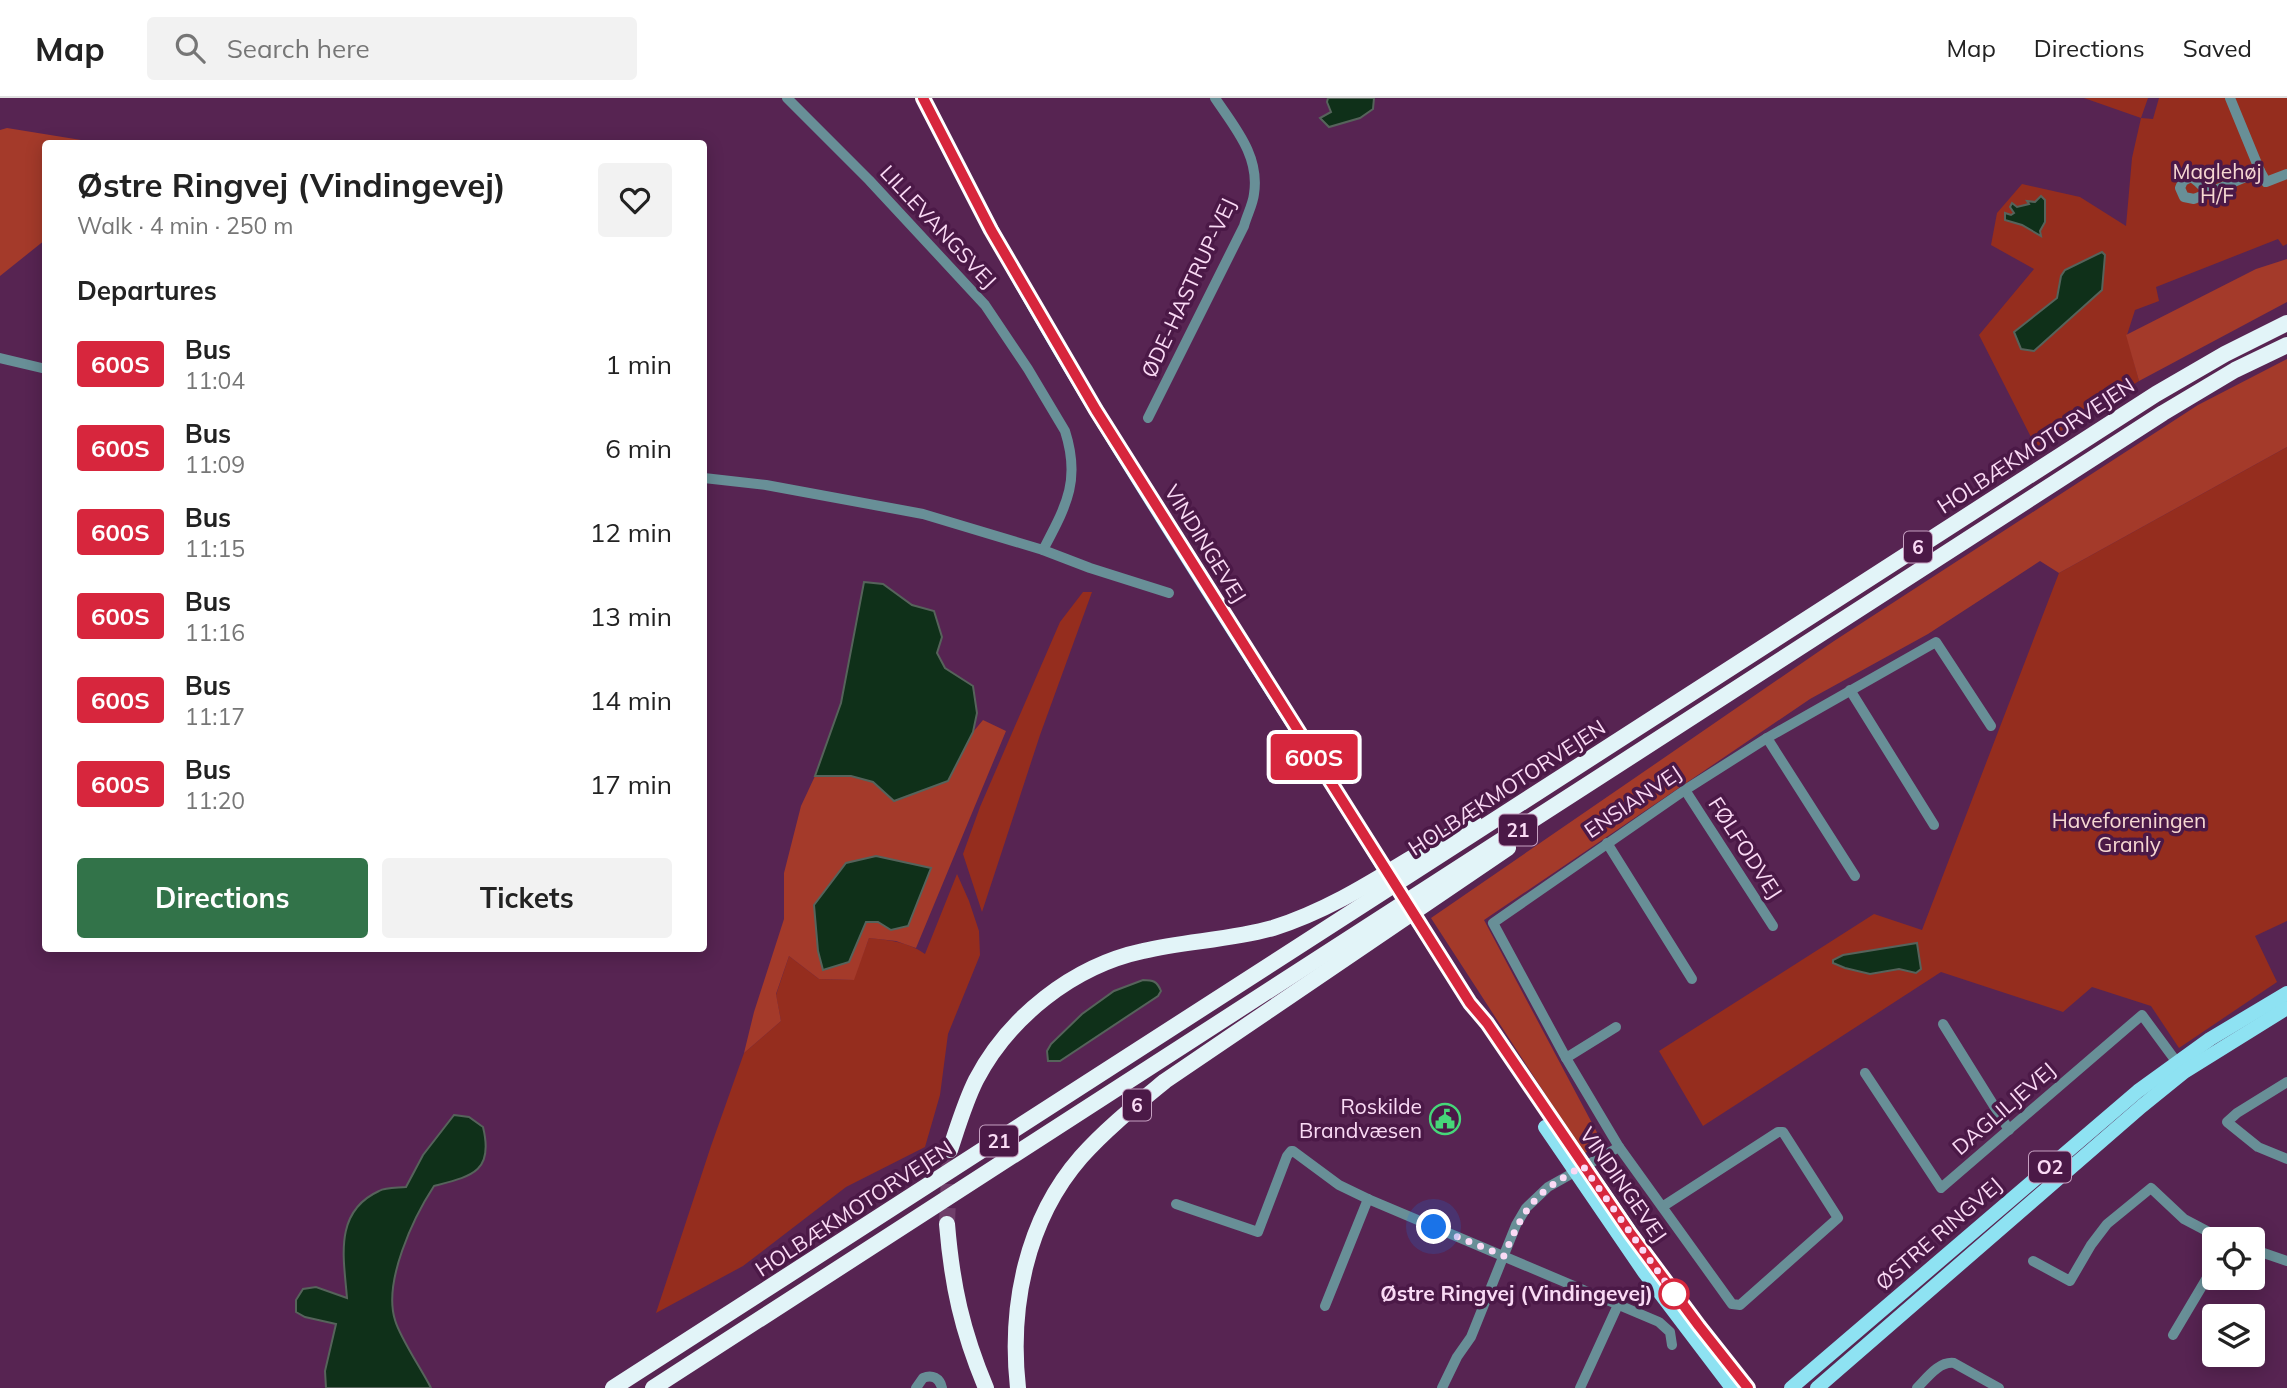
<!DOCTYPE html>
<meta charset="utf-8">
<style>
:root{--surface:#fff;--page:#f2f2f2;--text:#222;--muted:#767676;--line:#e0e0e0;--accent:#327349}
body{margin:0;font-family:Mulish,sans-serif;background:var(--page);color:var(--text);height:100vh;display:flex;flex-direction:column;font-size:26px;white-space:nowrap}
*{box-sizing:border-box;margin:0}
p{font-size:23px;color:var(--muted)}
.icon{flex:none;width:38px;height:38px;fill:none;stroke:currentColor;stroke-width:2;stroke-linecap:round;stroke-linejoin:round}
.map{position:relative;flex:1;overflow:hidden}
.details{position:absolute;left:42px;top:42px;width:665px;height:812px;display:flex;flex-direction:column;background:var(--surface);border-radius:7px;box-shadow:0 4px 18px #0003}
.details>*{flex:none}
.badge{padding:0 14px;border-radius:5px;font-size:24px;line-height:46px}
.fabs{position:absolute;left:2202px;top:1129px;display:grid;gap:14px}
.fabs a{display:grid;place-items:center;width:63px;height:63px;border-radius:7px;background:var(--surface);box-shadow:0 4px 18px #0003;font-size:35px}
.you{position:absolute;width:35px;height:35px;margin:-18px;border:5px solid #fff;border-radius:50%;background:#1a73e8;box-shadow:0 0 0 10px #1a73e833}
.map>.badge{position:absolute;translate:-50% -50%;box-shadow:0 0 0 4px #fff}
h2{padding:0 35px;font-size:26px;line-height:63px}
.round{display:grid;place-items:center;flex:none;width:74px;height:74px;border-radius:7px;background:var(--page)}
.summary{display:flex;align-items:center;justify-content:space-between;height:119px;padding:0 35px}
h1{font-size:33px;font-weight:700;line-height:52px}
.button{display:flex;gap:14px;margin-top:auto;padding:14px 35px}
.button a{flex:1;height:80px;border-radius:7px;background:var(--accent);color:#fff;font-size:28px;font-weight:700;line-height:80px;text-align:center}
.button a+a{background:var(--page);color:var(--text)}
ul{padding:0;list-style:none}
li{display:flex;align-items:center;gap:21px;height:84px;padding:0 35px}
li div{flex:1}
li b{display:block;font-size:26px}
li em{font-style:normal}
li .badge{min-width:77px;font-weight:700;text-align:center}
header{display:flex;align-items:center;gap:42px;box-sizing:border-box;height:98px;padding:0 35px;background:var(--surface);border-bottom:2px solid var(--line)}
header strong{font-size:33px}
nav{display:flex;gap:38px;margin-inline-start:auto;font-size:24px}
.search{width:490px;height:63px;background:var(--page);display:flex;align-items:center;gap:18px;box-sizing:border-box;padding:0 24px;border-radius:7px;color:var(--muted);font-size:26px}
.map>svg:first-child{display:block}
.green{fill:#952d1e}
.forest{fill:#a43a2a}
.water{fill:#0f3019;stroke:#56635b;stroke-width:2}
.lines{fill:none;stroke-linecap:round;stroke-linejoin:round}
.highway-tunnel{stroke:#6f3f6a;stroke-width:16;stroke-dasharray:16 8;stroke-linecap:butt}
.minor{stroke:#688f97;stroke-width:10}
.major{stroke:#8ee2f2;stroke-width:14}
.highway{stroke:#e2f4f8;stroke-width:16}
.major-bridge{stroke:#8ee2f2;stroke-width:14}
.line-casing{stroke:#fff;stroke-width:16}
.line{stroke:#d7263d;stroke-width:10}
.walk{stroke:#fadaf5;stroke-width:7;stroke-dasharray:0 12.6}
.stop-dot{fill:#fff;stroke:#d7263d;stroke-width:3.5}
.labels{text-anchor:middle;stroke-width:7;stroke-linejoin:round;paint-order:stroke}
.shield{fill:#4b1947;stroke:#c6a0c1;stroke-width:2}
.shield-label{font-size:19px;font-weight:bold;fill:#fadaf5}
.park-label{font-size:21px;fill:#f6d8d2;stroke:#4b1947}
.street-label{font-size:21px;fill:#fadaf5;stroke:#4b1947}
.poi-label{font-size:21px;fill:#fadaf5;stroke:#4b1947;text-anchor:end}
.stop-label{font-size:21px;font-weight:bold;fill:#fadaf5;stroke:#4b1947;text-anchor:end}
</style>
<header>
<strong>Map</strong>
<div class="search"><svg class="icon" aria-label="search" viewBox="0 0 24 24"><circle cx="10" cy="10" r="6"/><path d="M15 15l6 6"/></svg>Search here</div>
<nav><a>Map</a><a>Directions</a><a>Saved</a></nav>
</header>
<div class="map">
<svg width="2287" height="1290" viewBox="0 0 2287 1290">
<rect width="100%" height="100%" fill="#572452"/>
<g class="green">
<path d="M2084,0H2148L2141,20L2153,21L2159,0H2287V146L2283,148L2278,141L2156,189L2159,203L2135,212L2127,237L2139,283L2036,349L1979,237L2034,171L1991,147L1997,115L2022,86L2080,99L2126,128L2132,60L2141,20Z"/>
<path d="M2287,349V823L2255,838L2277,884L2179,950L2151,908L2092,889L2063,914L1941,874L1703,1028L1659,953L1874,816L1922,832L2059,475Z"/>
<path d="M1083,494H1092L1040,637L982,814L963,756L980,709L1060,524Z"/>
<path d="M957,776L969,803L979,833L980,857L948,936L940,997L925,1049L846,1089L743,1168L656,1215L711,1048L744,955L781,923L776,897L789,858L819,881L853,882L869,840C889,842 909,844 925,856Z"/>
</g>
<g class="forest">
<path d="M7,30L81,42V45L46,46L45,142L0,178V32Z"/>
<path d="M2287,161V204L2139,283L2126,237L2256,171Z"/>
<path d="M2287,261V349L2059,475L2040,463L1928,536L1810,601L1484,822L1601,1042L1584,1056L1431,820L1834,543L2198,307Z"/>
<path d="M983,622L1006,633L916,850L896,843L869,840L854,882L819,881L789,858L776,896L781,923L744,955L754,914L784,821V775L801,708L815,678H851L873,684L894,702L973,634Z"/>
</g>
<g class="water">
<path d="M1328,0H1374L1373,11L1360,20L1329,29L1320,20L1331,14L1327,4Z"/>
<path d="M2041,98L2045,102V124L2040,133L2041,138L2022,127L2005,122V115L2011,117L2014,115L2010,109L2012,105L2017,109L2029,106L2027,103L2035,104Z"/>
<path d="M2102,154L2105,157L2102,192L2034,253L2021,251L2014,234L2057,200L2061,178L2065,172Z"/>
<path d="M864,484L883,486L912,507L934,513L942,539L937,555L945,570L973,588L977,615L973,634L948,683L894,703L873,684L851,678H815L841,605Z"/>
<path d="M876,758L931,770L908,828L891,832L878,824H866L849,864L823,872L818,853L814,807L846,765Z"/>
<path d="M1917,845L1921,871L1916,875L1899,871L1870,876L1845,870L1833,865V862L1843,857Z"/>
<path d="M1143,882C1153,882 1157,883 1161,893L1158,898L1060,963H1048L1047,953L1051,946L1082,916L1114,893Z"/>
<path d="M454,1017L469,1019L483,1029C494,1074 472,1078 434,1088C413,1120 383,1184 395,1222C400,1240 422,1272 431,1290H326L325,1273L336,1226L305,1219L296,1214V1202L303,1191L316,1189L347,1200C344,1161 333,1114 379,1093C386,1089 398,1090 406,1089L423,1057Z"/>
</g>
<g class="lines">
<path class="highway-tunnel" d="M947,1126L950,1052"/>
<g class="minor">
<path d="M2260,73L2266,84L2287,76"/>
<path d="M2210,94C2202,90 2199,83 2191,79L2183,83L2180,90L2184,99L2194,101L2260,73L2230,0"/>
<path d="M0,260L46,271"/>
<path d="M1148,320L1244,128C1247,117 1253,106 1254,96C1260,58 1235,30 1215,0"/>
<path d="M704,380L766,387L923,416L1043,452C1066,408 1081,383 1065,333L1028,271L985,207L869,82L787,0"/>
<path d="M1043,452L1090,470L1169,495"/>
<path d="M1850,592L1934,727"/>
<path d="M1767,640L1855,778"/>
<path d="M1685,692L1773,828"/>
<path d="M1607,745L1692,881"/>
<path d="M1943,926L2009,1032"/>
<path d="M1566,960L1616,929"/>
<path d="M1865,975L1941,1090L2142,917L2181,970"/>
<path d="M2287,984L2237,1015L2227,1024L2258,1049L2287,1061"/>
<path d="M1176,1106L1258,1134L1287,1058L1291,1053H1293L1339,1087L1368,1101L1659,1224L1670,1234L1672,1247"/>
<path d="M1662,1109L1778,1034H1783L1838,1120L1740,1207L1732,1206L1619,1049L1566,960L1493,825L1685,692L1767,640L1936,544L1991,628"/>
<path d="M2252,1151L2287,1163"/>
<path d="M2033,1163L2070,1183L2091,1147L2107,1126L2151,1090L2184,1121L2222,1141"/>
<path d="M1325,1208L1368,1101"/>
<path d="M2173,1237L2214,1168"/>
<path d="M916,1290L923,1280C932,1276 940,1280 942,1290"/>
<path d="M1442,1290L1457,1259L1471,1239L1516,1127L1526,1110L1548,1089L1619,1049"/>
<path d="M1580,1290L1618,1207"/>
<path d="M1917,1290C1927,1280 1939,1263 1954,1265L1999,1290"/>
</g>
<g class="major">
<path d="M923,0C1054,267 1224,513 1381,765"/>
<path d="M1419,825L1470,905L1487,925L1631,1135L1713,1248L1748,1290"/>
<path d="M1545,1029L1644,1174L1732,1290"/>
<path d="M1791,1290L2138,993L2210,941L2287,895"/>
<path d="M1817,1290L2142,1008L2184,974L2287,910"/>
</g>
<g class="highway">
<path d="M950,1052C958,1028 965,1004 976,982C1009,919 1073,868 1143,853C1185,843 1231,842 1273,830C1347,807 1407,759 1474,724"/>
<path d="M947,1126C952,1187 962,1233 986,1290"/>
<path d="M613,1290L2156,296L2225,256L2287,225"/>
<path d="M653,1290L2163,315L2235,272L2287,247"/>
<path d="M1018,1290C1009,1209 1026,1122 1081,1059C1106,1031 1136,1007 1165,983L1508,750"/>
</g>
<path class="major-bridge" d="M1381,765L1419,825"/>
</g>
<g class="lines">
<g class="line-casing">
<path id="line" d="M923,0L991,132L1096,312L1470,905L1487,925L1630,1135L1699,1228L1748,1290"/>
</g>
<use href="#line" class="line"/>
<path class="walk" d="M1434,1129L1504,1158C1525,1107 1535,1095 1583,1068L1674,1196"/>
</g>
<defs>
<g id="civic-ring" transform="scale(1.575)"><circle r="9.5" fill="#4b1947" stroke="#46d779" stroke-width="1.5"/><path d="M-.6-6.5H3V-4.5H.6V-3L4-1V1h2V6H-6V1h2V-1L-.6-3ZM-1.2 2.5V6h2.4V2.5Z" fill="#46d779"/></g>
</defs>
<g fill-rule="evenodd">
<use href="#civic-ring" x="1445" y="1021"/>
</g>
<circle class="stop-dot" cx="1674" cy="1196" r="14"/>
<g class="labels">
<g class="shield">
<rect x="1904" y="433.5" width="28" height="31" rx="5"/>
<rect x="1499" y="716.5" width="38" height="31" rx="5"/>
<rect x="1123" y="991.5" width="28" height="31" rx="5"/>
<rect x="980" y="1027.5" width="38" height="31" rx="5"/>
<rect x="2029" y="1053.5" width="42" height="31" rx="5"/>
</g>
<g class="shield-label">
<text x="1918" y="456">6</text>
<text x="1518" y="739">21</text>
<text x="1137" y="1014">6</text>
<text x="999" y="1050">21</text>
<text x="2050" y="1076">O2</text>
</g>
<g class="park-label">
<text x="2217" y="81">Maglehøj<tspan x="2217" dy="24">H/F</tspan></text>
<text x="2129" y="730">Haveforeningen<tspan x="2129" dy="24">Granly</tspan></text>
</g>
<g class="street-label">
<text transform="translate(938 129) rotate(47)" y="7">LILLEVANGSVEJ</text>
<text transform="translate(1189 190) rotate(-65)" y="7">ØDE-HASTRUP-VEJ</text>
<text transform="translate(2036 348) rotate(-33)" y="7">HOLBÆKMOTORVEJEN</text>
<text transform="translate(1205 446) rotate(58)" y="7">VINDINGEVEJ</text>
<text transform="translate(1507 690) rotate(-33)" y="7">HOLBÆKMOTORVEJEN</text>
<text transform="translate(1633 704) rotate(-34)" y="7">ENSIANVEJ</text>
<text transform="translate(1745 750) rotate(57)" y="7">FØLFODVEJ</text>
<text transform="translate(2004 1011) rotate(-41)" y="7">DAGLILJEVEJ</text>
<text transform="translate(1623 1087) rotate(55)" y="7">VINDINGEVEJ</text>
<text transform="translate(854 1111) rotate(-33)" y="7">HOLBÆKMOTORVEJEN</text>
<text transform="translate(1939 1136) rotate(-41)" y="7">ØSTRE RINGVEJ</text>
</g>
<g class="poi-label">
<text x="1422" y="1016">Roskilde<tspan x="1422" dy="24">Brandvæsen</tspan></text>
</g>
<g class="stop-label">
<text x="1653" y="1203">Østre Ringvej (Vindingevej)</text>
</g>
</g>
</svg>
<div class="fabs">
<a><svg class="icon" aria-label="locate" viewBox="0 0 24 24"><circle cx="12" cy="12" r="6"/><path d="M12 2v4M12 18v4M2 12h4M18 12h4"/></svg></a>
<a><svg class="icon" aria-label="layers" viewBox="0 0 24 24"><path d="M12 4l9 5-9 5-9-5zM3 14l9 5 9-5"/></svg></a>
</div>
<div class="you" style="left:1434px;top:1129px"></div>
<b class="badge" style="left:1314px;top:659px;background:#d7263d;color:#fff">600S</b>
<section class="details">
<div class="summary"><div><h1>Østre Ringvej (Vindingevej)</h1><p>Walk · 4 min · 250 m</p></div><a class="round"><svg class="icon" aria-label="heart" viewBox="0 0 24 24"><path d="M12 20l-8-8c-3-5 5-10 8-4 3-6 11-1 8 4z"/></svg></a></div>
<h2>Departures</h2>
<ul>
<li><span class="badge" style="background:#d7263d;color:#fff">600S</span><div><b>Bus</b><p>11:04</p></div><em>1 min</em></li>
<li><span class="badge" style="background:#d7263d;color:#fff">600S</span><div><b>Bus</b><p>11:09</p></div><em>6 min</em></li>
<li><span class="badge" style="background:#d7263d;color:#fff">600S</span><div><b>Bus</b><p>11:15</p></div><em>12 min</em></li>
<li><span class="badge" style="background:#d7263d;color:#fff">600S</span><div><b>Bus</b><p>11:16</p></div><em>13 min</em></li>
<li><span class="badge" style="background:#d7263d;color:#fff">600S</span><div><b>Bus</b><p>11:17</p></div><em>14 min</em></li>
<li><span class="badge" style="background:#d7263d;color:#fff">600S</span><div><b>Bus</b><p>11:20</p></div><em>17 min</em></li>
</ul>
<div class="button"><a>Directions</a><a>Tickets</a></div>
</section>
</div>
